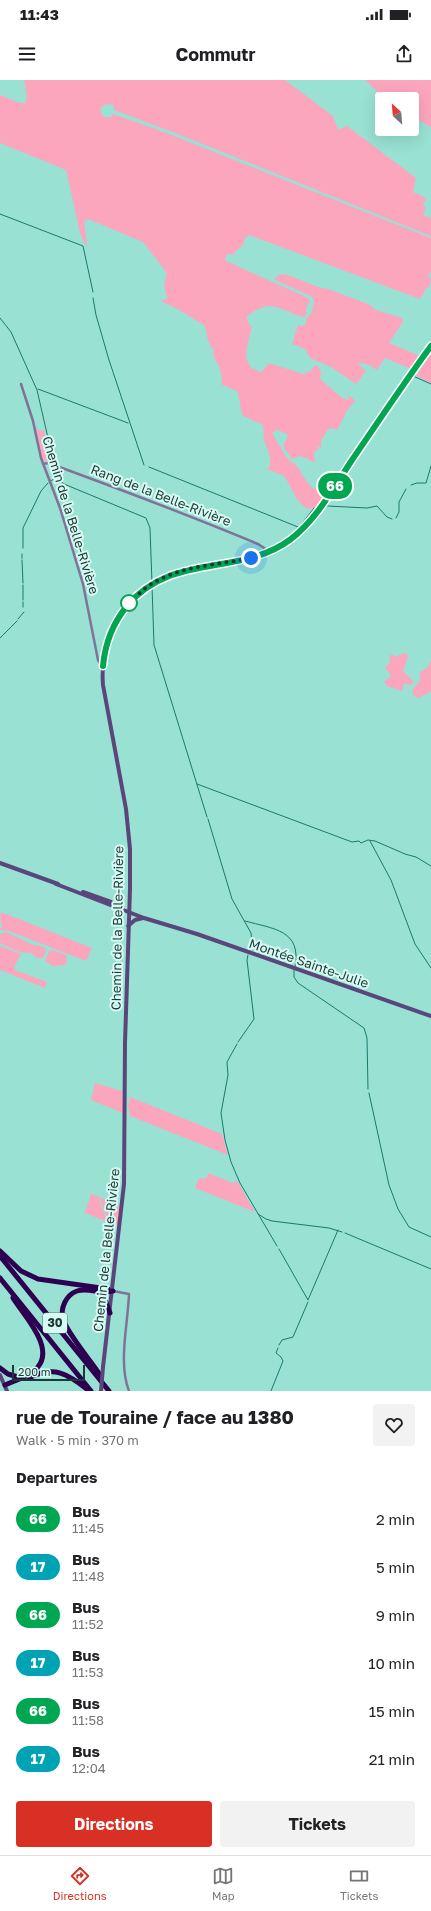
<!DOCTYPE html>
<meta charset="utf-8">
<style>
:root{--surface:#fff;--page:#f2f2f2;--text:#202124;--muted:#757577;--line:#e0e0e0;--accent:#d93025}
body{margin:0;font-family:"Golos Text",sans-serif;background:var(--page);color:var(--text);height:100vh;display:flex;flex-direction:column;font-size:15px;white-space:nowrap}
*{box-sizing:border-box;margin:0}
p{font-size:13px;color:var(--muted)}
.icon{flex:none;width:22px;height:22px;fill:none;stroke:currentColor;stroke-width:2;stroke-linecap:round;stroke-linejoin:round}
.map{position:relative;height:1311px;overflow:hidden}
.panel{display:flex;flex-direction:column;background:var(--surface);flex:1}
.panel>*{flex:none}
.badge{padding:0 8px;border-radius:13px;font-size:14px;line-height:26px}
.needle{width:26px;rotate:334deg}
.controls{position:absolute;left:375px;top:12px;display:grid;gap:8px}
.controls a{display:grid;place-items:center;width:44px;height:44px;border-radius:4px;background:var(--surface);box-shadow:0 4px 16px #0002;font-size:20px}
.scale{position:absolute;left:12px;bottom:10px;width:73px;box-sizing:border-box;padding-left:4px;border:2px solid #1c3a35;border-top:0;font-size:11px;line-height:14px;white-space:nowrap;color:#1c3a35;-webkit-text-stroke:3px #d7faf3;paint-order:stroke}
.you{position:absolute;width:20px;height:20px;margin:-10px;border:3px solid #fff;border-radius:50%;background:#1a73e8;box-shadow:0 0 0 6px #1a73e833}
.map>.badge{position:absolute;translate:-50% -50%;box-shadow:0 0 0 2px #fff}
h2{padding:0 16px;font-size:15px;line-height:36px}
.round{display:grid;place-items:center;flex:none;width:42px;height:42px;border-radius:4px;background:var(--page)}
.headline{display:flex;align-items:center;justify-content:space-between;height:68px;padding:0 16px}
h1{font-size:19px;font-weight:700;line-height:30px}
.primary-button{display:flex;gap:8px;margin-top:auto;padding:8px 16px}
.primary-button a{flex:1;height:46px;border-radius:4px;background:var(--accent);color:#fff;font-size:16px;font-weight:700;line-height:46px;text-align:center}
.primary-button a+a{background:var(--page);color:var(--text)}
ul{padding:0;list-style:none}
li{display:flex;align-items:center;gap:12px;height:48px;padding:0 16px}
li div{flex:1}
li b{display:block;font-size:15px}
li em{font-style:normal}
li .badge{min-width:44px;font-weight:700;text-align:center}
.status{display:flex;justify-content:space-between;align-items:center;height:28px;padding:0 20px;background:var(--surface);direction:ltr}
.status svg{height:11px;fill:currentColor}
header{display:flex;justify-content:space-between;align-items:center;height:52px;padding:0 16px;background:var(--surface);font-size:18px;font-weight:700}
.menu{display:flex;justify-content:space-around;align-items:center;height:56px;border-top:1px solid var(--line);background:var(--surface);font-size:11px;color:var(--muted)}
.menu a{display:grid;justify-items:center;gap:2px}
.menu .on{color:var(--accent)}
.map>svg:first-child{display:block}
.green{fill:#fca6be}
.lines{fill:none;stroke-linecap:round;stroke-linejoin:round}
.stream{stroke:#197a6d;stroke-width:1}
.street{stroke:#817398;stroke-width:2.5}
.secondary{stroke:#5b467b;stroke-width:4}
.highway{stroke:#2d0052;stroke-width:5}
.secondary-bridge{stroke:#5b467b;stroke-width:4}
.line-casing{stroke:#fff;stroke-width:9}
.line{stroke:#00a651;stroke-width:6}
.walk{stroke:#1c3a35;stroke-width:4;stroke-dasharray:0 7.2}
.stop-dot{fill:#fff;stroke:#00a651;stroke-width:2}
.labels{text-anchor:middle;stroke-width:4;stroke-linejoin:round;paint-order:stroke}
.shield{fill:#d7faf3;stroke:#54746e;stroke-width:1}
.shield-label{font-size:12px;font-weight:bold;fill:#1c3a35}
.street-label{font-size:13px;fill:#1c3a35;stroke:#d7faf3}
</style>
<div class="status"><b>11:43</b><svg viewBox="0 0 49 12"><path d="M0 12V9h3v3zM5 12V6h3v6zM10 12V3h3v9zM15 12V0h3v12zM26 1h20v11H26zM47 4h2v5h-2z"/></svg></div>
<header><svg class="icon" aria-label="menu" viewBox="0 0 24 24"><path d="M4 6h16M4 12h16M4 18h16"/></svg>Commutr<svg class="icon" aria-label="share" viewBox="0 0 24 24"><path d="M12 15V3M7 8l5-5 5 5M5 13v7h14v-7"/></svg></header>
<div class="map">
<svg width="431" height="1311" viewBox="0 0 431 1311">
<rect width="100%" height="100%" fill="#99e1d3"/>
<g class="green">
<path d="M24,0H285L333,36L338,50L347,46L416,98L413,112L426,118L423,126L426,127L423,135L431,138V156L170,51L114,30V25L106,24L101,27V32L104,37H111L113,34L159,50L431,158V191L428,196L431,199L429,208L427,207L420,219L249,155L245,158C245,165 239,169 233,173L236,175L227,174L225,180C245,190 266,199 288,209C295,212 304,215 310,220L306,229L307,234L303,237C298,236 293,234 288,231C268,223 262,225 246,237L250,246H252C249,262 237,286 261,292L269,283L303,294L310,291L314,286L317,285L321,292L320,299L342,318L349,320L348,317L350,316L355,321L348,329L337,350L332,348L328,349L321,361V368L318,366L317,371L314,372L315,383L301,376L292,379L283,366L288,356L287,354L277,350L272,353L287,378L300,389C300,394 303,395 306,400C315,416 318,404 331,408C327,413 324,419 320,424C303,442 291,405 284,396L267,389L270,386C271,376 268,371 265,363C263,358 264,350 263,345L242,335L238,312L221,304L222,297L218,284L214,278L213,269L208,261L205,246L181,231L161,221L167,218L164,205L167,193L143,162L88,139L84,142L87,163L86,166L80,153L66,90L0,63V15L20,23H25L27,17Z"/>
<path d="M365,0H431V47L412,36V19H389L378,12Z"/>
<path d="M280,194L288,195L318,207L328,209L368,224L376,230L402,238L403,242L389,263L420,276L411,289L385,278L377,290L367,284L357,283L366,291L356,304L331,287L310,278L305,269L292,264L298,245L302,246L306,244V239L312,232L314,220L311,216L275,200V198Z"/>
<path d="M431,274V303L416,296Z"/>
<path d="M36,347L40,351L44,350L49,382L42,380Z"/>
<path d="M403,573L407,574L408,577L403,591L413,601V604L409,605L404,603L402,611L387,606L384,602L391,596L385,587L389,584L390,575H393L396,577Z"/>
<path d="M431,581V611L419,618L413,615L412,610L420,601V592L427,588Z"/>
<path d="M1,832L92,868L86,881L9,851L0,850L2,846L0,837Z"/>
<path d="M6,852L31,864L44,867L46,871L43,878H37L32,873L19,872L0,863V854Z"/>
<path d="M0,866L21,874L14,887L15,890L47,902L45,908L0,890Z"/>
<path d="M53,870L66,875L67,882L65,885L53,886L45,881L49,871Z"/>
<path d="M95,1003L122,1011L123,1033L91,1020Z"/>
<path d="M130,1017L222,1054L228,1075L130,1036L128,1026Z"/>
<path d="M208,1093L233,1103L237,1101L255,1132L195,1108L199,1098L202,1099L207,1097Z"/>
<path d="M91,1114L100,1117V1125L108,1142L85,1133Z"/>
<path d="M101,1117L120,1127L118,1145L110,1143L101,1124Z"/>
</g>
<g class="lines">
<g class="stream">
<path d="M0,134L83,166L93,212"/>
<path d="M93,218L96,235L109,280L144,385"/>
<path d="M0,238L11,252L37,310L48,358L51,382"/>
<path d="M413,296L431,304"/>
<path d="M38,309L128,343"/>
<path d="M52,386L56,397L64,404L146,438L150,448L152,503"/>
<path d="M149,387L298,447L300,446L314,428"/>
<path d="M51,401L56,397"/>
<path d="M411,405L417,403H426L431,386"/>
<path d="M327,426L367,428L377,426L387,437L392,439"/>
<path d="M396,438L399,432V422L406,409"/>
<path d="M23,468V448L41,411L48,403"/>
<path d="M22,478V474"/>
<path d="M22,480L23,503"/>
<path d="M23,505V520"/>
<path d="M152,506L154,565L207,737"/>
<path d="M23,522V527"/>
<path d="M18,539L24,532"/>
<path d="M0,558L17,541"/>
<path d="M197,704L352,762L359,761L361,763L368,760L375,761L405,774L416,777L431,786"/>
<path d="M208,739L232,819L251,853L252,863L250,872"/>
<path d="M370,761L391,800L415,864L431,888"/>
<path d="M245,841C274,849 302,850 295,887"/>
<path d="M294,890V897L298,903L364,948L367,958L368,1009"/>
<path d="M238,962L254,939L247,880L248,875"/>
<path d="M237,964L227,982L228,995L221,1033L225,1060L231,1082L240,1103L277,1166"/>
<path d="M369,1013L389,1105L398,1129L409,1147L431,1157"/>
<path d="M258,1134L266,1139L272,1141L329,1148L342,1152"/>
<path d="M345,1153L431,1189"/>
<path d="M279,1169L308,1220L338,1150"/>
<path d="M279,1265L282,1260L293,1257L308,1222"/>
<path d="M271,1311L283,1281L281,1277L276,1273L278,1268"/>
</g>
<g class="street">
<path d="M21,304L33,341L41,378L60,428L83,504L98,580L102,586"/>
<path d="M43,384L48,383L54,385C122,410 191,436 258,464L269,471"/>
<path d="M113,1211L129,1214C128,1244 118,1283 129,1311"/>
</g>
<g class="secondary">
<path d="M0,783L58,804"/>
<path d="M56,804L144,838L197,854L431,936"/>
<path d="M83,812L111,822"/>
<path d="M128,846L135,840L143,838"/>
<path d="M103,1287L124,1104L125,963L130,809V769L126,729L103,605C101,580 107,554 121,533C168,466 246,501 300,451C319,433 332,409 347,388C375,347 403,306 431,266"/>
<path d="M0,1295L7,1311"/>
</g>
<g class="highway">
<path d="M0,1171L21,1191L38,1199L108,1209"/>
<path d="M0,1176L109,1311"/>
<path d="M0,1198L91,1311"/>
<path d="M98,1212L105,1220L110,1233"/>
<path d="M0,1288L8,1294L21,1298"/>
<path d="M100,1295C91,1281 67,1253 63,1239C60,1228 66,1215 77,1211C89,1207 101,1215 113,1211"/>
<path d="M29,1298C54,1285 68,1294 88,1310"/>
<path d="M5,1305C14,1301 27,1297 35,1290C58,1270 24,1236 13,1218"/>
</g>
<path class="secondary-bridge" d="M101,1311L103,1287"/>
</g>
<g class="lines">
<g class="line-casing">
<path id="line" d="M103,586C105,564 113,543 127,526C171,472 241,497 291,459C317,439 334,407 352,380C378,342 404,303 431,266"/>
</g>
<use href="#line" class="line"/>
<path class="walk" d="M129,523C134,519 144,508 153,503C183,485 219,485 251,478"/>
</g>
<circle class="stop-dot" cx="129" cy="523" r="8"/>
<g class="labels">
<rect class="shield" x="43" y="1233" width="24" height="20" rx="3"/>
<g class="shield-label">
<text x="55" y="1247">30</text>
</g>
<g class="street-label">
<text transform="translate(161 415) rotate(21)" y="5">Rang de la Belle-Rivière</text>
<text transform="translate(71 435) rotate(73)" y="5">Chemin de la Belle-Rivière</text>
<text transform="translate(117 848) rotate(-89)" y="5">Chemin de la Belle-Rivière</text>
<text transform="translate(309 883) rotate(19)" y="5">Montée Sainte-Julie</text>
<text transform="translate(106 1170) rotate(-84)" y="5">Chemin de la Belle-Rivière</text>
</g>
</g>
</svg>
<div class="controls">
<a><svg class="needle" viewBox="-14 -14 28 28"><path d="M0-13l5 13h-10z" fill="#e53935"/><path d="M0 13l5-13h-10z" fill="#757577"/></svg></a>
</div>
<div class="scale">200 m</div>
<div class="you" style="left:251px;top:478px"></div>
<b class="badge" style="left:335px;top:406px;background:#00a651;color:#fff">66</b>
</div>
<section class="panel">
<div class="headline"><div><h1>rue de Touraine / face au 1380</h1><p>Walk · 5 min · 370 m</p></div><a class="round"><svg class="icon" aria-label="heart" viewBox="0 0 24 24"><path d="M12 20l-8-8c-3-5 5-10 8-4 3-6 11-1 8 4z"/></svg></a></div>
<h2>Departures</h2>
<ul>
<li><span class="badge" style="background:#00a651;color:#fff">66</span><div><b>Bus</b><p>11:45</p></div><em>2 min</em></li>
<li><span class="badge" style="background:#00a3b4;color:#fff">17</span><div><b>Bus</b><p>11:48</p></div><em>5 min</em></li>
<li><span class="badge" style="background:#00a651;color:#fff">66</span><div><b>Bus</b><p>11:52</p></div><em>9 min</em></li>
<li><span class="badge" style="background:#00a3b4;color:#fff">17</span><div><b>Bus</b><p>11:53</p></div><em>10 min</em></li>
<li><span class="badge" style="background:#00a651;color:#fff">66</span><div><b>Bus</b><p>11:58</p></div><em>15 min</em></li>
<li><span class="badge" style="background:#00a3b4;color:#fff">17</span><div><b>Bus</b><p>12:04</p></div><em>21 min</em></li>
</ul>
<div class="primary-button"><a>Directions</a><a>Tickets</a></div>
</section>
<nav class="menu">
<a class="on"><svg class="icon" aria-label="directions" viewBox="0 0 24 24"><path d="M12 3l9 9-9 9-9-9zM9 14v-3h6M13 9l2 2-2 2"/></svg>Directions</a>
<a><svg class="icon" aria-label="map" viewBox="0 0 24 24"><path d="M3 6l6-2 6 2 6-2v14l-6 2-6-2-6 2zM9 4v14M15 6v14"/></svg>Map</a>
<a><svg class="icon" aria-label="tickets" viewBox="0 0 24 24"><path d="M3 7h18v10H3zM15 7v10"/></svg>Tickets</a>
</nav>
